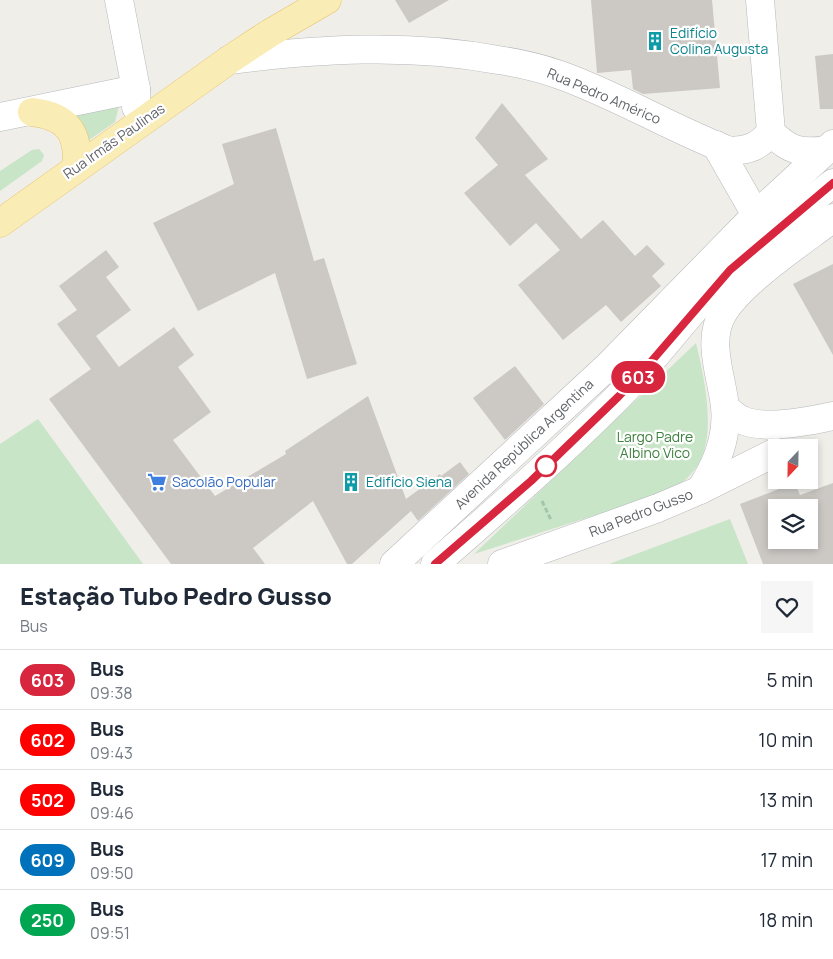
<!DOCTYPE html>
<meta charset="utf-8">
<style>
:root{--surface:#fff;--page:#f6f6f7;--text:#1f2937;--muted:#747a83;--line:#e0e1e3}
body{margin:0;font-family:Manrope,sans-serif;background:var(--page);color:var(--text);height:100vh;display:flex;flex-direction:column;font-size:19px;white-space:nowrap}
*{box-sizing:border-box;margin:0}
p{font-size:16px;color:var(--muted)}
.icon{flex:none;width:28px;height:28px;fill:none;stroke:currentColor;stroke-width:2;stroke-linecap:round;stroke-linejoin:round}
.map{position:relative;height:564px;overflow:hidden}
.sheet{display:flex;flex-direction:column;background:var(--surface);flex:1}
.sheet>*{flex:none}
.badge{padding:0 10px;border-radius:16px;font-size:18px;line-height:32px}
.needle{width:32px;rotate:202deg}
.tools{position:absolute;left:768px;top:439px;display:grid;gap:10px}
.tools a{display:grid;place-items:center;width:50px;height:50px;border-radius:0px;background:var(--surface);box-shadow:0 2px 8px #0003;font-size:25px}
.map>.badge{position:absolute;translate:-50% -50%;box-shadow:0 0 0 2px #fff}
.round{display:grid;place-items:center;flex:none;width:52px;height:52px;border-radius:0px;background:var(--page)}
.summary{display:flex;align-items:center;justify-content:space-between;height:85px;padding:0 20px}
h1{font-size:24px;font-weight:800;line-height:38px}
ul{padding:0;list-style:none}
li{display:flex;align-items:center;gap:15px;height:60px;padding:0 20px;border-top:1px solid var(--line)}
li div{flex:1}
li b{display:block;font-size:19px}
li em{font-style:normal}
li .badge{min-width:55px;font-weight:700;text-align:center}
.map>svg:first-child{display:block}
.green{fill:#c8e5c7}
.building{fill:#ccc9c5;fill-rule:evenodd}
.lines{fill:none;stroke-linecap:round;stroke-linejoin:round}
.minor-casing{stroke:#b5b8bb;stroke-width:29}
.major-casing{stroke:#e7c26b;stroke-width:29}
.path{stroke:#a1c6ab;stroke-width:3;stroke-dasharray:5 2.5;stroke-linecap:butt}
.minor{stroke:#fff;stroke-width:28}
.major{stroke:#f9ecb5;stroke-width:28}
.line-casing{stroke:#fff;stroke-width:11}
.line{stroke:#d7263d;stroke-width:8}
.stop-dot{fill:#fff;stroke:#d7263d;stroke-width:2.5}
.labels{text-anchor:middle;stroke-width:4.5;stroke-linejoin:round;paint-order:stroke}
.culture-label{font-size:14px;fill:#0d838f;stroke:#fff;text-anchor:start}
.street-label{font-size:14px;fill:#606367;stroke:#fff}
.park-label{font-size:14px;fill:#3d813e;stroke:#fff}
.shop-label{font-size:14px;fill:#366cbe;stroke:#fff;text-anchor:start}
</style>
<div class="map">
<svg width="833" height="564" viewBox="0 0 833 564">
<rect width="100%" height="100%" fill="#f0eee9"/>
<g class="green">
<path d="M119,106L115,122L86,142C87,128 83,120 71,113Z"/>
<path d="M39,149L44,155L42,161L0,191V171L32,150Z"/>
<path d="M696,343C704,377 716,429 700,461C694,473 684,481 674,490L474,554Z"/>
<path d="M38,419L143,564H0V444Z"/>
<path d="M730,519L748,564H609Z"/>
</g>
<g class="building">
<path d="M395,0H449L409,23Z"/>
<path d="M591,0H712L720,88L643,94L633,89L631,70L597,73Z"/>
<path d="M833,54V109H820L815,56Z"/>
<path d="M502,103L548,159L525,175L581,239L603,220L635,256L647,245L665,264L652,276L661,286L621,322L606,305L563,340L518,285L560,250L536,223L510,246L464,193L498,165L475,138Z"/>
<path d="M276,128L314,261L324,258L357,364L307,379L275,273L198,311L153,223L234,184L222,144Z"/>
<path d="M106,250L119,267L106,277L131,310L96,336L119,367L174,327L194,355L178,367L211,412L173,440L215,496L286,454L285,451L368,396L406,499L440,474L441,476L460,462L469,474L418,521L411,511L352,564H347L313,501L253,548L265,564H171L49,399L91,369L57,324L77,310L59,286Z"/>
<path d="M833,264V355L793,284Z"/>
<path d="M515,366L544,404L505,440L473,398Z"/>
<path d="M795,483L800,495L833,483V564H763L740,504ZM776,508H809V540H776Z"/>
</g>
<g class="lines">
<g class="minor-casing">
<g id="minor">
<path d="M119,0L136,89V107"/>
<path d="M760,0L771,132C788,150 801,154 825,150"/>
<path d="M229,60C318,49 409,43 498,60C519,63 540,68 560,75C619,96 672,129 730,151C750,150 758,147 771,132"/>
<path d="M0,117L136,89"/>
<path d="M716,145L756,215"/>
<path d="M726,409C731,412 736,418 742,420C763,430 811,421 833,416"/>
<path d="M700,490C716,466 728,436 725,407C722,377 706,341 723,313C742,281 802,242 833,218"/>
<path d="M394,564L607,367L756,215L833,144"/>
<path d="M435,564C498,509 560,455 619,396C658,356 690,311 729,271C759,240 799,211 833,183"/>
<path d="M502,564L658,508L700,490L776,452"/>
</g>
</g>
<g class="major-casing">
<g id="major">
<path d="M32,112C67,116 80,133 76,168"/>
<path d="M0,223L229,60L270,33L327,0"/>
</g>
</g>
<path class="path" d="M542,501L551,520"/>
<use href="#minor" class="minor"/>
<use href="#major" class="major"/>
</g>
<g class="lines">
<g class="line-casing">
<path id="line" d="M435,564L531,481L618,397L643,371L730,270L833,183"/>
</g>
<use href="#line" class="line"/>
</g>
<defs>
<g id="building-bare" transform="scale(1.5)"><path d="M-4-6H4V6H1V3H-1V6H-4ZM-2.5-4.3h1.7v1.8h-1.7ZM.8-4.3h1.7v1.8H.8ZM-2.5-1h1.7V.8h-1.7ZM.8-1h1.7V.8H.8Z" fill="#0f9aa8" stroke="#fff" stroke-width="2.5" paint-order="stroke"/></g>
<g id="supermarket-bare" transform="scale(1.5)"><path d="M-6-5.5h2.5l.6 2H6L4.5 2H-2.5L-4.4-4H-6ZM-1.5 3.2a1.3 1.3 0 1 0 .1 0ZM3 3.2a1.3 1.3 0 1 0 .1 0Z" fill="#3f7fe0" stroke="#fff" stroke-width="2.5" paint-order="stroke"/></g>
</defs>
<g fill-rule="evenodd">
<use href="#building-bare" x="655" y="41"/>
<use href="#supermarket-bare" x="157" y="482"/>
<use href="#building-bare" x="351" y="482"/>
</g>
<circle class="stop-dot" cx="546" cy="466" r="10"/>
<g class="labels">
<g class="culture-label">
<text x="670" y="38">Edifício<tspan x="670" dy="16">Colina Augusta</tspan></text>
<text x="366" y="487">Edifício Siena</text>
</g>
<g class="street-label">
<text transform="translate(604 96) rotate(23)" y="5">Rua Pedro Américo</text>
<text transform="translate(114 141) rotate(-35)" y="5">Rua Irmãs Paulinas</text>
<text transform="translate(524 444) rotate(-43)" y="5">Avenida República Argentina</text>
<text transform="translate(641 513) rotate(-21)" y="5">Rua Pedro Gusso</text>
</g>
<g class="park-label">
<text x="655" y="442">Largo Padre<tspan x="655" dy="16">Albino Vico</tspan></text>
</g>
<g class="shop-label">
<text x="172" y="487">Sacolão Popular</text>
</g>
</g>
</svg>
<div class="tools">
<a><svg class="needle" viewBox="-14 -14 28 28"><path d="M0-13l5 13h-10z" fill="#e53935"/><path d="M0 13l5-13h-10z" fill="#747a83"/></svg></a>
<a><svg class="icon" aria-label="layers" viewBox="0 0 24 24"><path d="M12 4l9 5-9 5-9-5zM3 14l9 5 9-5"/></svg></a>
</div>
<b class="badge" style="left:638px;top:377px;background:#d7263d;color:#fff">603</b>
</div>
<section class="sheet">
<div class="summary"><div><h1>Estação Tubo Pedro Gusso</h1><p>Bus</p></div><a class="round"><svg class="icon" aria-label="heart" viewBox="0 0 24 24"><path d="M12 20l-8-8c-3-5 5-10 8-4 3-6 11-1 8 4z"/></svg></a></div>
<ul>
<li><span class="badge" style="background:#d7263d;color:#fff">603</span><div><b>Bus</b><p>09:38</p></div><em>5 min</em></li>
<li><span class="badge" style="background:#f00;color:#fff">602</span><div><b>Bus</b><p>09:43</p></div><em>10 min</em></li>
<li><span class="badge" style="background:#f00;color:#fff">502</span><div><b>Bus</b><p>09:46</p></div><em>13 min</em></li>
<li><span class="badge" style="background:#0072bc;color:#fff">609</span><div><b>Bus</b><p>09:50</p></div><em>17 min</em></li>
<li><span class="badge" style="background:#00a651;color:#fff">250</span><div><b>Bus</b><p>09:51</p></div><em>18 min</em></li>
</ul>
</section>
